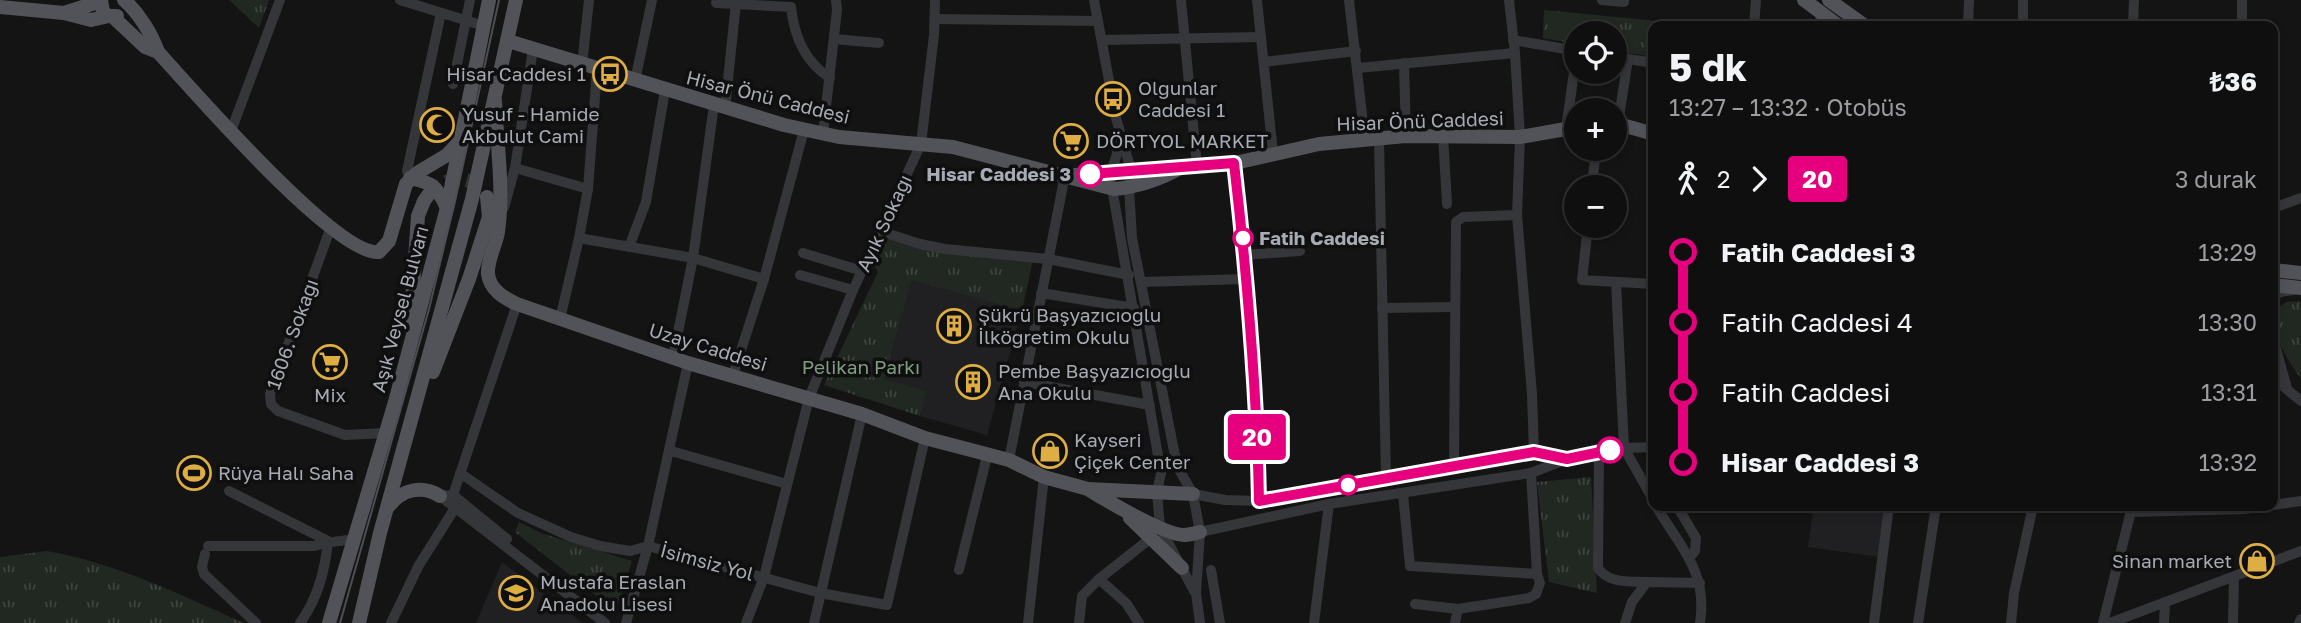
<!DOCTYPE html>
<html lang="tr">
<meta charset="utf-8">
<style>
:root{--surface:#0f0f10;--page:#1d1d1e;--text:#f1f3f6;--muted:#9b9c9f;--line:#2f2f30}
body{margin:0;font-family:"Golos Text",sans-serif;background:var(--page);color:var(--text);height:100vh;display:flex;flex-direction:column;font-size:26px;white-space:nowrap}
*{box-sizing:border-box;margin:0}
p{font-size:23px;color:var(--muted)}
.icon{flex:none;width:38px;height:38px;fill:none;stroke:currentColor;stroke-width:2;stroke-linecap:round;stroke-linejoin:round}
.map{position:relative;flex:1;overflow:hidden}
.sheet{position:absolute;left:1648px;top:21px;width:630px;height:490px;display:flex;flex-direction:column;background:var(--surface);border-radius:14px;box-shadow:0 4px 10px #0003,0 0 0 2px var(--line)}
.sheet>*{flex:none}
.badge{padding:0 14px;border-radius:5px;font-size:24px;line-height:46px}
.fabs{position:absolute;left:1564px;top:21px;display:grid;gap:14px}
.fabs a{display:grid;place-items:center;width:63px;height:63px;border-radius:50%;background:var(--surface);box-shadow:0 4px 10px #0003,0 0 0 2px var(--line);font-size:35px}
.map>.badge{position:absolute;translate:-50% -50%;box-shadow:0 0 0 4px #fff}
.legs{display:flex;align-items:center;gap:10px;height:77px;padding:0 21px;font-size:23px}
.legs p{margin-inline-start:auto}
.overview{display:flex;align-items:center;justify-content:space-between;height:119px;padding:0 21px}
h1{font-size:38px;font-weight:700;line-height:52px}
ul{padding:0 21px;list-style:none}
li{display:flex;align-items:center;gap:24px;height:70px;font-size:26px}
li i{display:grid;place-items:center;width:10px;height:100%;margin:0 9px;background:currentColor}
li i::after{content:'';width:18px;height:18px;margin:-9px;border:5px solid;border-radius:50%;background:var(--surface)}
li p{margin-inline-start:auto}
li:first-child i{background:linear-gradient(#0000 50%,currentColor 0)}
li:last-child i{background:linear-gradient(currentColor 50%,#0000 0)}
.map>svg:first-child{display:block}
.built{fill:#202022}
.grass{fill:url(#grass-tufts)}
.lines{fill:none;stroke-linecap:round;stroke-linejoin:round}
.major-tunnel{stroke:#313235;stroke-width:14;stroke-dasharray:14 7;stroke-linecap:butt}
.minor{stroke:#35363a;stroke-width:10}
.major{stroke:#525359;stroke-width:14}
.tram{stroke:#4d4e53;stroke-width:2}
.line-1-casing{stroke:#fff;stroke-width:16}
.line-1{stroke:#e6007e;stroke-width:10}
.stop-1-dot{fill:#fff;stroke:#e6007e;stroke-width:3.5}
.labels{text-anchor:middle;stroke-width:7;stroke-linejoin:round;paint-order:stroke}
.poi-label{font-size:19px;fill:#a7abb4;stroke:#0f0f10;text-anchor:start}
.street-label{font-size:19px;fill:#a7abb4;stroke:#0f0f10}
.stop-label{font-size:19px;font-weight:bold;fill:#a7abb4;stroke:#0f0f10;text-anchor:end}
.park-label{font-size:19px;fill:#809d82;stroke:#0f0f10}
</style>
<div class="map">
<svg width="2301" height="623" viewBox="0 0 2301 623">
<defs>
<pattern id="grass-tufts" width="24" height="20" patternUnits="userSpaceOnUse" patternTransform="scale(1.75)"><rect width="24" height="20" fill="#212821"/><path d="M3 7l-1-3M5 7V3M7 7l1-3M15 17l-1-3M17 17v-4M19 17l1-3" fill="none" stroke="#3e443f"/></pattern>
</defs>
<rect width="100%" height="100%" fill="#141415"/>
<g class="built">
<path d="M912,279L1022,310L987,435L920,416L927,391L884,379Z"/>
<path d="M1814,506H1886L1879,557L1808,547Z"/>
<path d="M502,562L583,623H476Z"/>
</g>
<g class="grass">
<path d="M229,0H269L259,28Z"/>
<path d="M1544,10L1668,22V26H1654V57L1615,51V33H1577V44L1543,38Z"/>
<path d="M886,235L1033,260L1022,310L912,280L884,379L927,391L920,416L824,385L878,272L873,264Z"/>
<path d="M2301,301V379C2286,357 2272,338 2275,310L2286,302Z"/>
<path d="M1591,477L1597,593L1549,582L1537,482Z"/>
<path d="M519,522L541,533L632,561L616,611L515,532Z"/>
<path d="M47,551C116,563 181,595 244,623H0V557Z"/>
</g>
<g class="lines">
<path class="major-tunnel" d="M429,194C446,178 464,172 483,190"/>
<g class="minor">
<path d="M400,0L484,26"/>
<path d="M1094,0L1116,118L1131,170L1129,188L1132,238L1177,466L1193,494L1200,532L1196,593L1200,623"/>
<path d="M1181,0L1197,166"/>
<path d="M1257,0L1273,153"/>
<path d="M1349,0L1365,141"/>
<path d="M1509,0L1515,53L1520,137L1517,215L1532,394L1534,452"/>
<path d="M1602,0L1624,2V0"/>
<path d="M2023,0V26"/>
<path d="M2242,0V26"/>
<path d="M716,3L791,7C794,36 805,62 830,78"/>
<path d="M935,19L1098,21"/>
<path d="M1754,26L1756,0"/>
<path d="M1820,26L1821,12"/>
<path d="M1968,26L1969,0"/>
<path d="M2133,26L2134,0"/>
<path d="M834,39L879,43"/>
<path d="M1102,40L1261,37"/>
<path d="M1513,40L1577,51"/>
<path d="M1615,57L1654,63"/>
<path d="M1264,62L1356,51"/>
<path d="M1404,63L1406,136"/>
<path d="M582,65L589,0"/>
<path d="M1358,68L1515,53"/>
<path d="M635,81L652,0"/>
<path d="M453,84L470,0"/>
<path d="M725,108L736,3"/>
<path d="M1618,123L1628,59"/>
<path d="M1566,129L1577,51"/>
<path d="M231,131L280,0"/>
<path d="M823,133L837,10L836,0"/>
<path d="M1117,135V154L1111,172V182L1161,473L1157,492L1160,527L1194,591"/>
<path d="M1443,135L1447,204"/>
<path d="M1379,140L1386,479"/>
<path d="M1235,163C1247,275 1257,388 1259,501"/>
<path d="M515,168L588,189"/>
<path d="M410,178L407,171L441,13"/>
<path d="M1592,187L1596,149"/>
<path d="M504,208L515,168L533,49"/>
<path d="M2273,208L2301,198"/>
<path d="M1588,226L1582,280L1654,284"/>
<path d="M331,227L270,394L271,404L278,411L345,435L386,433"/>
<path d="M880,231L920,244L945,249L1048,259L1129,275"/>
<path d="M579,238L693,258L764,279"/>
<path d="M629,247L646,202L665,90"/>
<path d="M803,253L862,271"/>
<path d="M1244,255L1300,251"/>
<path d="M800,275L853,290"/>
<path d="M1141,282L1246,279"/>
<path d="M1616,282L1624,448L1654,501"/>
<path d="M1041,293L1134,308"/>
<path d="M2273,297L2280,292L2293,290"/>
<path d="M1382,308L1453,307"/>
<path d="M560,319L579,238L588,189L597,70"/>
<path d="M2273,338L2287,388"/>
<path d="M673,357L693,258L714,105"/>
<path d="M733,375L764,279L804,130"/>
<path d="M2273,378L2301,401"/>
<path d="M1024,382L1150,405"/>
<path d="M671,451L787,484"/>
<path d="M1599,452L1598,568C1609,584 1629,581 1647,582"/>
<path d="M1009,460L1065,175"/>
<path d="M1454,466L1456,222L1463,217L1517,215"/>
<path d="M460,473L518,513L571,537L600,546L630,551L648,546L820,593L887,605L925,438"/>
<path d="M229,491L328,541C325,571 318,598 300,623"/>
<path d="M1193,494L1225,500L1259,501L1534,452L1567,459"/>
<path d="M1403,494L1410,566L1537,574"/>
<path d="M453,495L507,539"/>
<path d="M440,496L453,495L517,304"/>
<path d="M440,496L605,623"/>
<path d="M2273,505L2301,501"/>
<path d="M1656,506C1680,547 1708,571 1700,623"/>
<path d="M1677,506L1696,538L1695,551L1689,558"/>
<path d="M2132,512L2244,509L2267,506"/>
<path d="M1200,532L1329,504L1531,473L1567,459L1597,452L1624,448L1654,447"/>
<path d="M208,546H314C328,541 341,542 356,538"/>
<path d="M205,554L202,567L204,574L256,623"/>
<path d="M959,570L987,456"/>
<path d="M1211,570L1220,623"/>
<path d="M1099,579L1126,603L1139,623"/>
<path d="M1415,604L1458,609L1529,598L1536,594L1540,583L1537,574L1531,473"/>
<path d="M391,623L419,565L455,508"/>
<path d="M626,623L648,546L688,363"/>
<path d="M746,623L764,577L809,398L853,290L921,144L934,35L935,0"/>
<path d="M814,623L862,414"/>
<path d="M1028,623L1044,477"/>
<path d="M1079,623L1082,596L1099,579L1151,538"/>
<path d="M1314,623L1329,504"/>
<path d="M1455,623L1458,609"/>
<path d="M1625,623L1632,602L1647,582L1700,583"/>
<path d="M1874,623L1889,506"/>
<path d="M1918,623L1936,506"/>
<path d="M2011,623L2014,593L2033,506"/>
<path d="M2103,623L2132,507"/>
<path d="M2110,623L2301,551"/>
<path d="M2164,623L2165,602"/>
<path d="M2233,623L2234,577"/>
<path d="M2299,623L2301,619"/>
</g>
<g class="major">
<path d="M101,0L103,12L109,16H117"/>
<path d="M124,0C138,12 152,34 158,52"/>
<path d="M1804,0L1839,26"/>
<path d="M1829,0L1865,26"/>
<path d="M0,7L64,13L91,20L109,16"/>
<path d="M64,13L101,1"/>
<path d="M113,17L145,47L158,52C190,87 337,257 379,252L389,241L406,184L417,173L447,155L460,141"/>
<path d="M508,41L784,125L839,137L953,147L1114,189C1138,187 1161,179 1182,167"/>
<path d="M495,101C497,144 504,190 498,232C496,245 487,260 488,274C490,290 504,298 517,304L688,363L862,414L925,438L1009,460L1044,477L1088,489"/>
<path d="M1615,123L1654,134"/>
<path d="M1075,175L1235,163L1319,144L1406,136L1520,137L1577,127"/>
<path d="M410,178C434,183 437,187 447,208"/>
<path d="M2273,270L2301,273"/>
<path d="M2273,285L2301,288"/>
<path d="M411,317L418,216L424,201L429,194"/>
<path d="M433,372L469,279L489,217L487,197"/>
<path d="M1193,494L1088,489C1105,500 1165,535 1184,535C1189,535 1195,533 1200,532"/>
<path d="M389,506C402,489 422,485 440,496"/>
<path d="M1130,518L1182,568"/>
<path d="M329,623L395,402L447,208L489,0"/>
<path d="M359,623L380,533L472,199L516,0"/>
</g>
<path class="tram" d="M340,623L429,309L456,197L499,0"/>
</g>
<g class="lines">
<g class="line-1-casing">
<path id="line-1" d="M1090,174L1234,163C1247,275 1257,388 1259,501L1534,452L1567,459L1610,450"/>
</g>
<use href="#line-1" class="line-1"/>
</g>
<defs>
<g id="bus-ring" transform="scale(1.75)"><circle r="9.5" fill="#0f0f10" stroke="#deae43" stroke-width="1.5"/><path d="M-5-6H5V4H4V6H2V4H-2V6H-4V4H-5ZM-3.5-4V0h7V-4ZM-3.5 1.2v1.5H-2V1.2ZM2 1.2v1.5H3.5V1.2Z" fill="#deae43"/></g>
<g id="mosque-ring" transform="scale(1.75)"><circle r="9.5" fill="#0f0f10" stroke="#deae43" stroke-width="1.5"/><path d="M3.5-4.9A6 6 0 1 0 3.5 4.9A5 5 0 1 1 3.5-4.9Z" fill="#deae43"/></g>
<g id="supermarket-ring" transform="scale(1.75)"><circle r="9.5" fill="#0f0f10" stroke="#deae43" stroke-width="1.5"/><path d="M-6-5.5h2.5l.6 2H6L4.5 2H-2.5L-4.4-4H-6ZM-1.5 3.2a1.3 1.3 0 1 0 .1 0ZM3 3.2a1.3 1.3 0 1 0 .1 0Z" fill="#deae43"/></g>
<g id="building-ring" transform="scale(1.75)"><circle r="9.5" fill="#0f0f10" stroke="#deae43" stroke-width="1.5"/><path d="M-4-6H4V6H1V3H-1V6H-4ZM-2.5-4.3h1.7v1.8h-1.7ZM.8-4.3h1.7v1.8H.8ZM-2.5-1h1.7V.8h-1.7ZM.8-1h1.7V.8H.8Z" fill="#deae43"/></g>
<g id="shop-ring" transform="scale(1.75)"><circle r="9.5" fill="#0f0f10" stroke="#deae43" stroke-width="1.5"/><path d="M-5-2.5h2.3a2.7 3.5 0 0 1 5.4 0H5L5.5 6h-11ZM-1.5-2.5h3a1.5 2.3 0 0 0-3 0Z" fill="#deae43"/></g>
<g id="stadium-ring" transform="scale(1.75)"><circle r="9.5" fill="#0f0f10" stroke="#deae43" stroke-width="1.5"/><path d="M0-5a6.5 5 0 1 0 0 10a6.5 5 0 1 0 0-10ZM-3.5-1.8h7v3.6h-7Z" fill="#deae43"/></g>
<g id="school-ring" transform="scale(1.75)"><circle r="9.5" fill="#0f0f10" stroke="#deae43" stroke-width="1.5"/><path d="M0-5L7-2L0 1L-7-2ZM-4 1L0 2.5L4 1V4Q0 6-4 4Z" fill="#deae43"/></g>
</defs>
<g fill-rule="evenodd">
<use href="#bus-ring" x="610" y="74"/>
<use href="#bus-ring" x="1113" y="99"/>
<use href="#mosque-ring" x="437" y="125"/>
<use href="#supermarket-ring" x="1071" y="141"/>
<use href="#building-ring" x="954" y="326"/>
<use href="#supermarket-ring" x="330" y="362"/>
<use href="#building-ring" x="973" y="382"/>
<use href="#shop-ring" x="1050" y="451"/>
<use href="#stadium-ring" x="194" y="473"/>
<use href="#shop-ring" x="2257" y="561"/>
<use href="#school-ring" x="516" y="593"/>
</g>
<g class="stop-1-dot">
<circle cx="1090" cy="174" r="12"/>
<circle cx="1243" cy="238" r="9"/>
<circle cx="1610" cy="450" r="12"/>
<circle cx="1348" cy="485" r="9"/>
</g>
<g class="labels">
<g class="poi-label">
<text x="586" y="81" text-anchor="end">Hisar Caddesi 1</text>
<text x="1138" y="95">Olgunlar<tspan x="1138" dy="22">Caddesi 1</tspan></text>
<text x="462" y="121">Yusuf - Hamide<tspan x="462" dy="22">Akbulut Cami</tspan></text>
<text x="1096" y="148">DÖRTYOL MARKET</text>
<text x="978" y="322">Şükrü Başyazıcıoğlu<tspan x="978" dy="22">İlköğretim Okulu</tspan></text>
<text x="998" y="378">Pembe Başyazıcıoğlu<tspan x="998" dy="22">Ana Okulu</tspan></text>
<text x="330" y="402" text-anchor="middle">Mix</text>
<text x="1074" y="447">Kayseri<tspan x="1074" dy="22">Çiçek Center</tspan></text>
<text x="218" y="480">Rüya Halı Saha</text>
<text x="2232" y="568" text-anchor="end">Sinan market</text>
<text x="540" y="589">Mustafa Eraslan<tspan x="540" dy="22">Anadolu Lisesi</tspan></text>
</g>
<g class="street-label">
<text transform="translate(768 97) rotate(14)" y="7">Hisar Önü Caddesi</text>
<text transform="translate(1420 121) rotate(-2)" y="7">Hisar Önü Caddesi</text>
<text transform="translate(884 223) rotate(-65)" y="7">Ayık Sokağı</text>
<text transform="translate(400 309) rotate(-75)" y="7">Aşık Veysel Bulvarı</text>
<text transform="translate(292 334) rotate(-70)" y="7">1606. Sokağı</text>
<text transform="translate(708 347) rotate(17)" y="7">Uzay Caddesi</text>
<text transform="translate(707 562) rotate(15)" y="7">İsimsiz Yol</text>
</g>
<g class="stop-label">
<text x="1071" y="181">Hisar Caddesi 3</text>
<text x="1259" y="245" text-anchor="start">Fatih Caddesi</text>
</g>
<g class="park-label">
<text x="861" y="374">Pelikan Parkı</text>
</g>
</g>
</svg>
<div class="fabs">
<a><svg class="icon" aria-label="locate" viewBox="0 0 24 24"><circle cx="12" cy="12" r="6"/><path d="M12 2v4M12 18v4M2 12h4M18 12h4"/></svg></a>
<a>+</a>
<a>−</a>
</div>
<b class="badge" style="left:1257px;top:437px;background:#e6007e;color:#fff">20</b>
<section class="sheet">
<div class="overview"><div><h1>5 dk</h1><p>13:27 – 13:32 · Otobüs</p></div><b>₺36</b></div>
<div class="legs"><svg class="icon" aria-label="walk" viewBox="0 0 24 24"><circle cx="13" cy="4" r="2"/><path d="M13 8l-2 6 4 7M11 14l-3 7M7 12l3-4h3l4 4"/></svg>2<svg class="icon" aria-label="forward" viewBox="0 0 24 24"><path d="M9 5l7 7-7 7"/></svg><b class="badge" style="background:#e6007e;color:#fff">20</b><p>3 durak</p></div>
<ul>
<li><i style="color:#e6007e"></i><b>Fatih Caddesi 3</b><p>13:29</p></li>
<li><i style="color:#e6007e"></i><span>Fatih Caddesi 4</span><p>13:30</p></li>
<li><i style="color:#e6007e"></i><span>Fatih Caddesi</span><p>13:31</p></li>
<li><i style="color:#e6007e"></i><b>Hisar Caddesi 3</b><p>13:32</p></li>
</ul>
</section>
</div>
